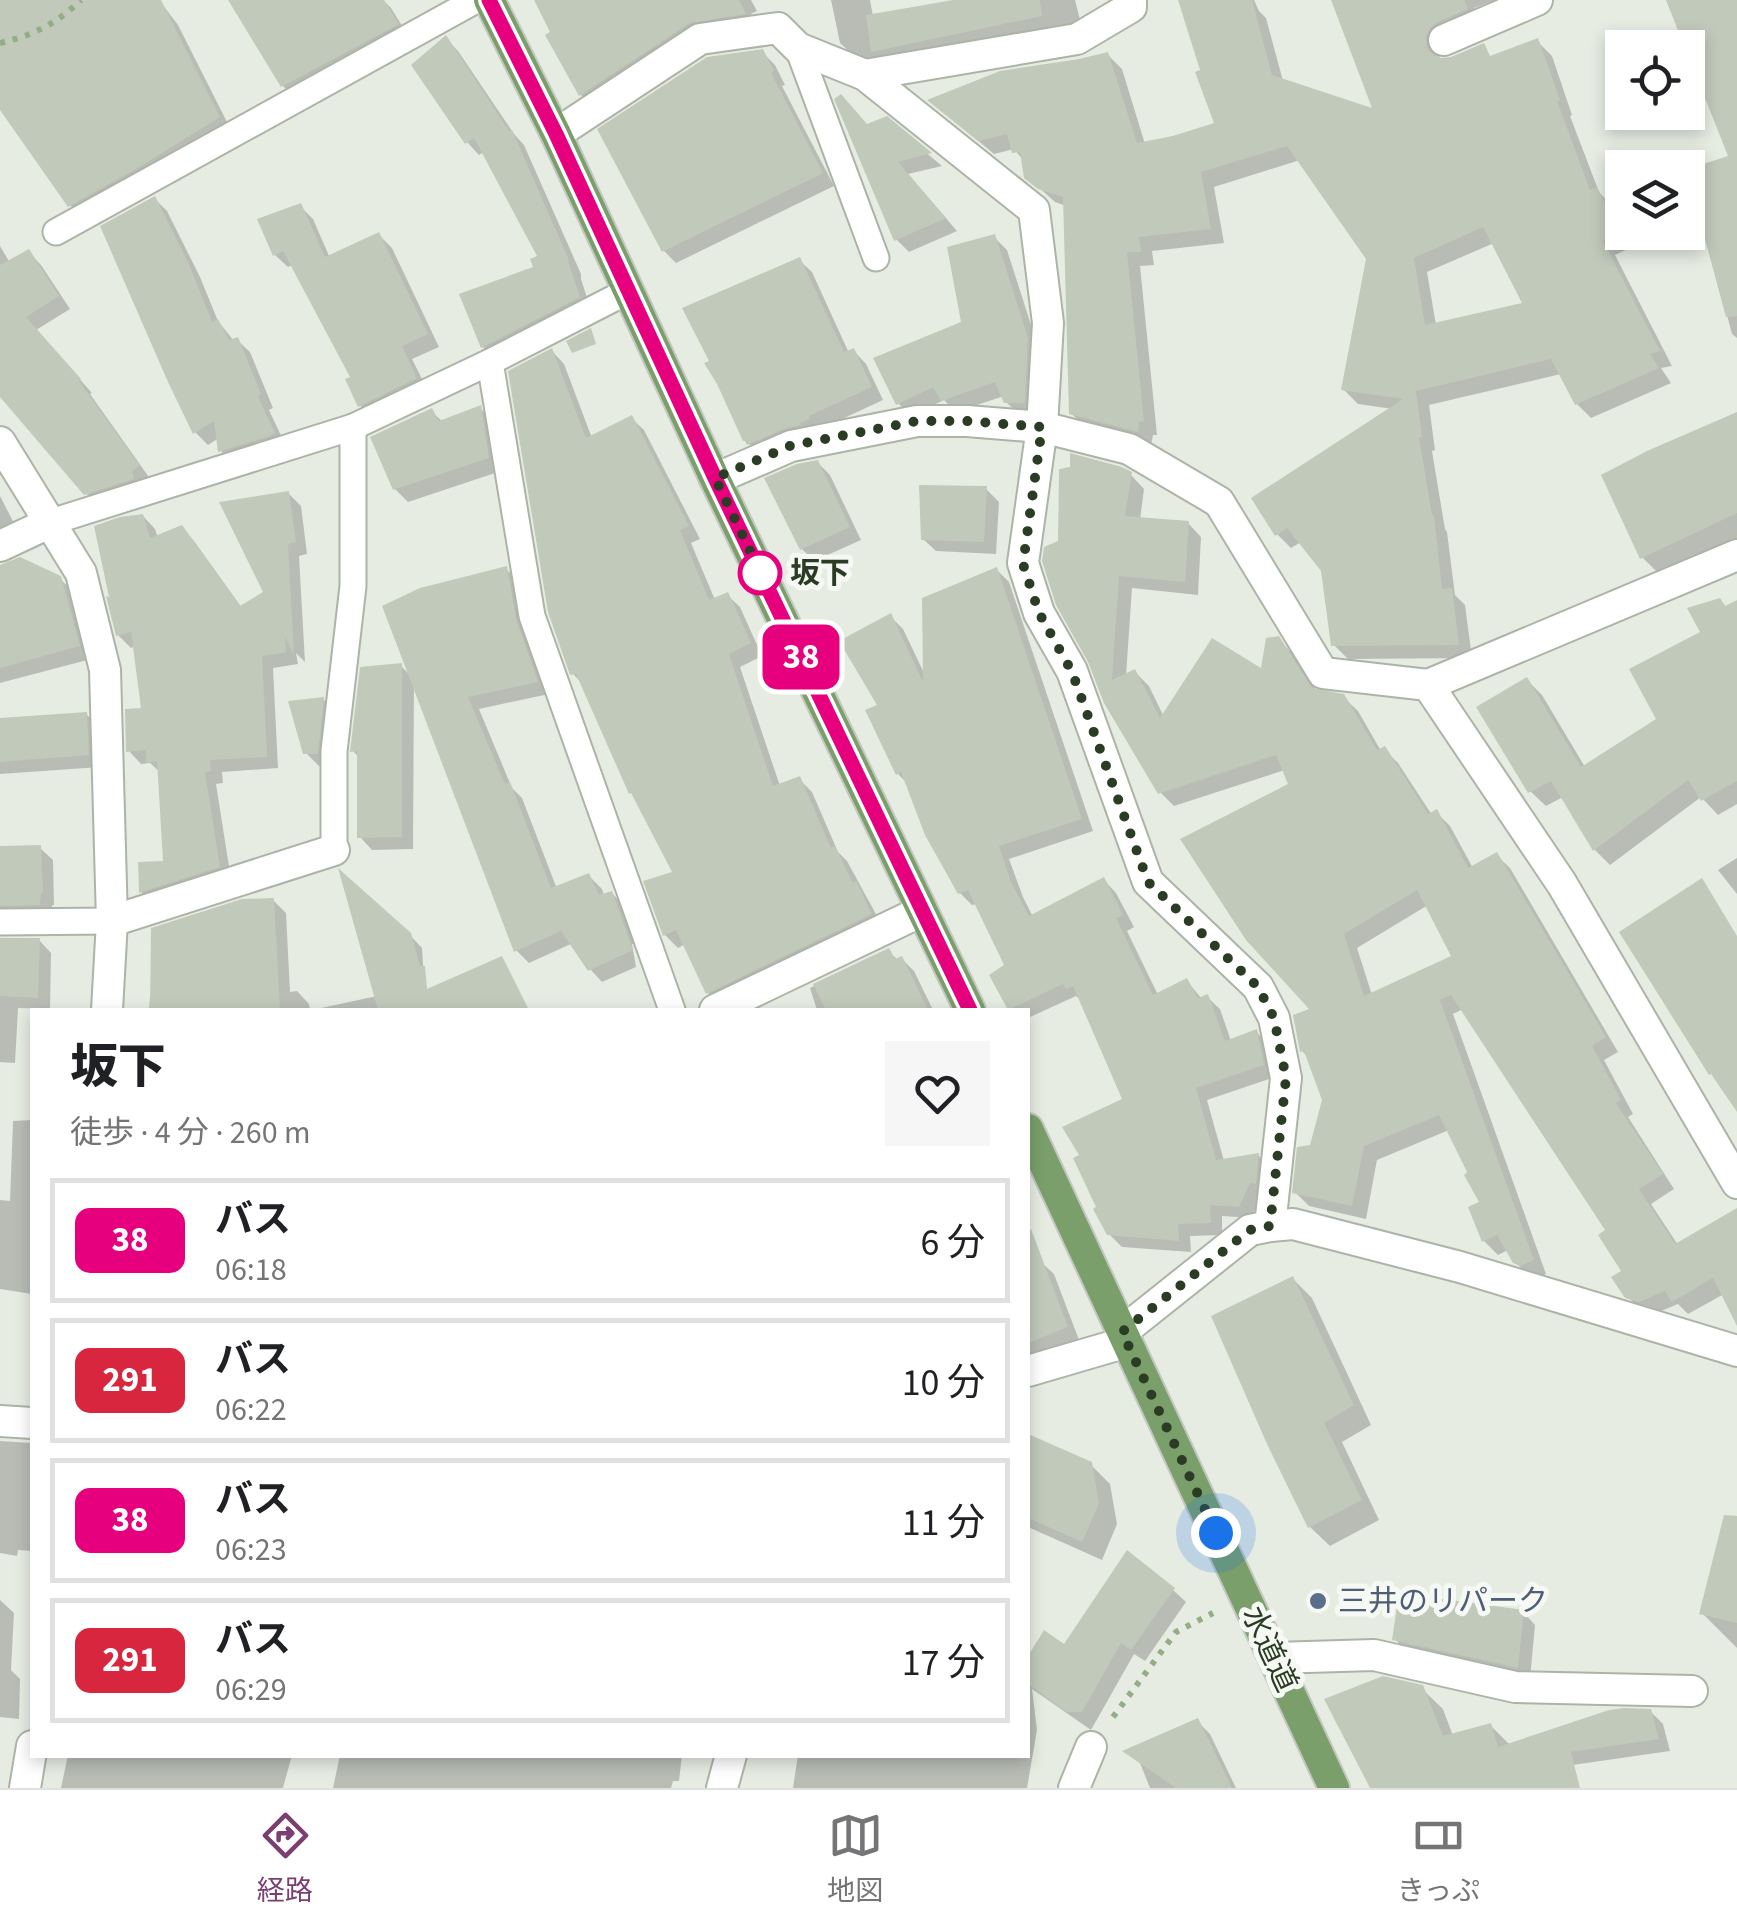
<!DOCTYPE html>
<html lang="ja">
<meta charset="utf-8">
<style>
:root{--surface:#fff;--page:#f6f6f6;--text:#202124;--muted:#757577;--line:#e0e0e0;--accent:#7a3f70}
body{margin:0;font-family:"Source Sans 3","Noto Sans JP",sans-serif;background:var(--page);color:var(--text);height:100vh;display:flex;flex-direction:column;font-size:38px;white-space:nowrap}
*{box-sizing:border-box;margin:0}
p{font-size:32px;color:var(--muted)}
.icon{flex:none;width:55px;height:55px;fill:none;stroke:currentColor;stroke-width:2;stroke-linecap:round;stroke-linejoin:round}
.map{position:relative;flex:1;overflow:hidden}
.sheet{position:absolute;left:30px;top:1008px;width:1000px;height:750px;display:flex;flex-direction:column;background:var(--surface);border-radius:0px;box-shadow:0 5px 15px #0003}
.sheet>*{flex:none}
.badge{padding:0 20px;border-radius:15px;font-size:35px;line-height:65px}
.tools{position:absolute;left:1605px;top:30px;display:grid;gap:20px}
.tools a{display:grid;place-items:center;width:100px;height:100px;border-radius:0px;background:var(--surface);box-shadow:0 5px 15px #0003;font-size:50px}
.you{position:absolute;width:50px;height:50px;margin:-25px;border:8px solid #fff;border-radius:50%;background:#1a73e8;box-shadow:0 0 0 15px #1a73e833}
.map>.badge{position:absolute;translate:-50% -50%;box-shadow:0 0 0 5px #fff}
.round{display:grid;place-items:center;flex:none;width:105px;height:105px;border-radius:0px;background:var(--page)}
.head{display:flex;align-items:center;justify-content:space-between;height:170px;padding:0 40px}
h1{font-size:48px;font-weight:800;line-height:75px}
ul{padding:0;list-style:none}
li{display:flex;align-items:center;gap:30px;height:125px;margin:0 20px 15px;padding:0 20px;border:5px solid var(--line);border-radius:0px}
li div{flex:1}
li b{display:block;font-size:38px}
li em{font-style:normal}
li .badge{min-width:110px;font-weight:700;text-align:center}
.menu{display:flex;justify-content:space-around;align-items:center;height:140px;border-top:2px solid var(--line);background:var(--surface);font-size:28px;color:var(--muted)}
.menu a{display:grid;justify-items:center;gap:5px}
.menu .on{color:var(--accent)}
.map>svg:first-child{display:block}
.shadow{fill:#0003;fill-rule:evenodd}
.building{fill:#c1c9bb;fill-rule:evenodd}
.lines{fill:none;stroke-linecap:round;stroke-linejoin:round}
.service-casing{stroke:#abb4a6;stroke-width:29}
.minor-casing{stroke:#abb4a6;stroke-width:34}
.tertiary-casing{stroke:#abb4a6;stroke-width:34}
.primary-casing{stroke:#c4c8c2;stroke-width:34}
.path{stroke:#94ad85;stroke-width:6;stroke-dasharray:5 8;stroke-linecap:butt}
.service{stroke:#fff;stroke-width:25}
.minor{stroke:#fff;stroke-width:30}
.tertiary{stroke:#fff;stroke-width:30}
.primary{stroke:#7a9f6a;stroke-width:30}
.line-casing{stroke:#fff;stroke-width:22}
.line{stroke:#e6007e;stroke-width:15}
.walk{stroke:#2b3c24;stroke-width:10;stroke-dasharray:0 18}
.stop-dot{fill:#fff;stroke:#e6007e;stroke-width:5}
.service-dot{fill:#5c6f8a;stroke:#f6f8f3;stroke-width:4}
.labels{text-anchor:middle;stroke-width:10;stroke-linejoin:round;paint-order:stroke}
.stop-label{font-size:30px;font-weight:bold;fill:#2b3c24;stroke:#f6f8f3;text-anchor:start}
.service-label{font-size:30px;fill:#4e5e75;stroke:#f6f8f3;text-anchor:start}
.street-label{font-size:30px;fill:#2b3c24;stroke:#f6f8f3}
</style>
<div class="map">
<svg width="1737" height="1788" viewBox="0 0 1737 1788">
<rect width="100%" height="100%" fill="#e7ece3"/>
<g class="shadow">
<path d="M0,0H159L178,25L231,130L83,218L70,205L0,105Z"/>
<path d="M233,0H383L391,8L409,37L295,98L283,86Z"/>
<path d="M537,0H751L757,11L751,14L758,27L705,36L595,109L581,95L548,36L554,34Z"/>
<path d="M831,0H870L873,16L958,0H1075L1081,24L888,65L879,57L881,67L854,56L840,43Z"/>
<path d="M1180,0H1254L1259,11L1266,18L1283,81L1376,112L1334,0H1495L1474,8L1481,24L1439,52L1440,61L1475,64L1538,42L1552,56L1572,115L1570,116L1599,192L1610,204L1622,232H1625L1632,247L1615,255L1672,366L1661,368L1671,383L1591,418L1577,404L1561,374L1429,405L1435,450L1432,451L1445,529L1447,532L1455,595L1465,605L1472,658L1348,659L1334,645L1324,570L1301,542L1291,548L1277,534L1393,409L1358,404L1344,390L1368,258L1300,160L1214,187L1224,243L1152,251L1154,265L1140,266L1157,435H1153L1151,445L1086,428L1071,413L1066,206L1055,202L1026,176L1024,161L1014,149L994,154L931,101L1108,55L1122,69L1145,144L1217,124ZM1494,243L1526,305L1436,325L1427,272Z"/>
<path d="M1669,0H1737V338L1732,334L1689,171L1731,158Z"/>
<path d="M446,39L458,51L514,134L524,145L581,274V279L591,310L496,359L483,347L537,268L540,257L484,152L479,155L467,142Z"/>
<path d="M762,52L775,65L785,85L782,86L834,186L676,263L664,251Z"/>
<path d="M886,119L942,166L908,174L957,231L909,252L896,239L868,127Z"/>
<path d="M155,199L167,211L200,277L218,321L234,341L237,340L250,352L273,408L269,410L286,446L233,464L221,451L219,438L208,445L195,432Z"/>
<path d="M300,206L313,219L330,258L379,235L392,248L439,347L412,359L428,391L372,418L360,405L353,378L293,265L288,267L275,255Z"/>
<path d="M994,237L1007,250L1040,353L1036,414L1020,415L1006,402L1004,396L956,412L944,400L911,416L898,403L964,323Z"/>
<path d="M0,246L10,263L29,252L41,265L70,309L36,330L92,393L90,394L151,480L99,506L86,493L0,380Z"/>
<path d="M799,260L812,272L849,353L854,351L866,364L883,400L762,456L745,440Z"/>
<path d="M552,351L564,364L592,438L631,418L644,430L700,539L691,543L715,600L727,595L740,607L762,656L740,667L780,786L799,779L812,792L838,852L847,861L883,927L720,1005L708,993L685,944L678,948L665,935L647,883L675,874L583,684L572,673Z"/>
<path d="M480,408L492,420L501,471L408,502L395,489L431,411L443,422Z"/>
<path d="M1737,414V547L1660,575L1642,557Z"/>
<path d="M817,462L830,475L861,540L814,561L802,549Z"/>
<path d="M1130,474L1144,489L1140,520L1188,523L1201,537L1198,595L1132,588L1126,676L1135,672L1149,686L1164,717L1263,672L1278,639L1292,653L1317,692L1343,697L1358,711L1381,751L1384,749L1398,763L1432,815L1436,812L1450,826L1473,868L1496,855L1510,868L1618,1052L1604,1060L1633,1114L1628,1117L1674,1189L1651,1204L1678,1245L1737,1233V1310L1724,1294L1688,1314L1678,1304L1654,1314L1642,1311L1627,1296L1625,1272L1609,1231L1463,1009L1453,1014L1546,1274L1536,1278L1530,1277L1515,1262L1508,1250L1498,1255L1484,1241L1471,1209L1482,1203L1449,1130L1377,1160L1366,1219L1309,1206L1295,1192L1312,1147L1325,1099L1310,1059L1302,1051L1314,1010L1291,785L1285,770L1174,806L1160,792L1106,702L1060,543ZM1428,905L1455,958L1372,995L1357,948Z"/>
<path d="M986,489L999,502L996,554L936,551L923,539Z"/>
<path d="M288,493L301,506L307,554L299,556L305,662L296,653L298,664L273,668L278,768L222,772L223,783L216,784L231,879L154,904L141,892L166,864L161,773L150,763L141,764L129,751L144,710L135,646L131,648L118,635L143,516L155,529L158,538L182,528L194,541L242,608L266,593Z"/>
<path d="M0,496L19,533L0,543Z"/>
<path d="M0,567L59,578L73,591L91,659L0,683Z"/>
<path d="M506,569L519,581L549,694L479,709L512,788L522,798L557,889L589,876L602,889L604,896L612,893L624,906L637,943L632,944L636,967L602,982L590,969L573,943L529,963L517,951L414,681L413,849L372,850L360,837V758L353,751L401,666L413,678Z"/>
<path d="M997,570L1009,582L1093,831L1009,859L1023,897L1033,917L1104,880L1116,893L1134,927L1127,931L1158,995L1187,981L1202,999L1207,997L1220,1009L1231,1041L1256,1032L1269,1044L1275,1077L1207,1100L1224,1161L1258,1155L1270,1168L1262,1194L1251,1218L1222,1216V1235L1190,1236L1191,1252L1122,1247L1109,1234L1099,1208L1125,1100L1081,1000L1076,996L1028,1018V1010L1010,1008L1007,966L977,904L972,905L960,893L908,784L898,774L881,706L890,616L903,629L926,677Z"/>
<path d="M1720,600L1727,608L1737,603V804L1718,815L1701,797L1610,865L1595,850L1563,797L1546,806L1530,791L1527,680L1542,695L1585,767L1659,719Z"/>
<path d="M323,699L335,712L330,765L319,766L306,753Z"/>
<path d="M86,714L99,727L100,767L0,774V721Z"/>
<path d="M0,848H40L53,860L54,905H52V917L0,927Z"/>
<path d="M1737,858V894L1718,870Z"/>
<path d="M273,900L286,913L290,992L297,991L309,1004L310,1010H149L150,997Z"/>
<path d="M409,934L422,948L426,1010H312L377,996Z"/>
<path d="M0,939L39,940L51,953L50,1009L18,1008L15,1063L0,1062Z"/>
<path d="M888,951L898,960L902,959L914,971L933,1010H817L810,988Z"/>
<path d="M32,1120V1294L0,1289V1200L10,1201L13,1121Z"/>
<path d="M1041,1262L1054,1274L1079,1340L1028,1360V1268Z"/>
<path d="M1293,1279L1312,1298L1371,1425L1342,1442L1379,1520L1330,1546L1310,1527Z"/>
<path d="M1028,1437L1090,1464L1110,1484L1117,1524L1102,1560L1028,1527Z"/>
<path d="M0,1441L32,1443V1551L18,1550L17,1556L0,1553Z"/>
<path d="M1737,1558V1648L1702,1613Z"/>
<path d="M1173,1590L1186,1602L1145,1661L1134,1654L1091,1730L1032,1689L1037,1730L1027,1788H793L798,1755H1028V1643L1029,1658L1064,1647Z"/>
<path d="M0,1600L14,1613L11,1670L20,1679L19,1719L0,1717Z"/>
<path d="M1523,1612L1535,1625L1530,1679L1407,1652L1395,1639Z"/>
<path d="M1421,1688L1443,1709L1453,1736L1490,1725L1511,1746L1501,1788H1371Z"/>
<path d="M1650,1711L1663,1724L1670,1751L1538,1770L1609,1713Z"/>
<path d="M1197,1721L1210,1734L1236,1788H1150L1134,1748Z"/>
<path d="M68,1755H292L283,1788H61Z"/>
<path d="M340,1755H682L679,1781H673L671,1788H333Z"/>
</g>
<g class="building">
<path d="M0,0H161L220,117L141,166L68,207L0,110Z"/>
<path d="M228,0H384L399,24L281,87Z"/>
<path d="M534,0H739L746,14L690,23L579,96L545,35L550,32Z"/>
<path d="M953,0H1040L1042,16L871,52L866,15Z"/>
<path d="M1178,0H1252L1272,75L1372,108L1331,0H1464L1468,9L1436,23L1430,28L1426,37L1427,48L1432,54L1441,58L1451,57L1484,43L1490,56L1538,38L1560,100L1557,101L1590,190L1597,187L1620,232L1603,241L1660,351L1650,354L1659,368L1575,405L1551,359L1416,391L1422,437H1419L1432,515H1434L1442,589L1452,588L1459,645L1331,646L1321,571L1287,528L1275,536L1251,498L1403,399L1341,390L1366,259L1287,146L1201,172L1211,229L1139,237L1141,252H1127L1144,421L1139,422L1138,432L1069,414L1063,197L1038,189L1024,178L1020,152L1012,153L1007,134L978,141L927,100L1000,71L1079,59L1108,52L1137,143L1173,136L1214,123L1195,72L1200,70ZM1483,227L1522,303L1425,325L1414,258Z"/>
<path d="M1666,0H1737V316L1726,317L1688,176V169L1728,156L1688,55V48H1685Z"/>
<path d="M446,35L509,131L512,130L569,260L568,261L580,297L481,348L459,294L533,267L530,259L537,256L474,138L465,144L411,65Z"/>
<path d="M763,49L774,71L771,73L823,173L662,252L597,129L707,57Z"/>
<path d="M841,94L867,124L887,116L932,153L898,162L946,218L894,241L834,99Z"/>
<path d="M155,196L188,262L212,322L218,319L229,340L238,337L261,394L258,396L275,433L267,437L218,452L214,421L193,434L168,382L100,226Z"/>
<path d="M301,203L325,257L379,232L428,334L402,346L417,378L358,407L345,379L350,377L283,251L273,256L257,219Z"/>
<path d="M995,234L1028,338L1025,403H1004L995,382L941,401L933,387L896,405L873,358L961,322L947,247Z"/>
<path d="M29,249L59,296L26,317L81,379L79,381L140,466L132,471L134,479L84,495L0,397V265Z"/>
<path d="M800,257L844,352L854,348L872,387L809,416L810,419L800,423L801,425L784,429L747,445L745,441H743L717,384L704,363L709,361L682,308Z"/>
<path d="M591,328L596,344L572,353L566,341Z"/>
<path d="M552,348L586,438L632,415L689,526L680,530L709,600L728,592L751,643L729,654L773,786L800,776L831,848L835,846L853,883L856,881L872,914L706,994L676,930L663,936L643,881L672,872L631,793L629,794L576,674L570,675L548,612L508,371Z"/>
<path d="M481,405L489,458L393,490L370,437L432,408L439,421Z"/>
<path d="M1737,412V513L1640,559L1601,475L1647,451Z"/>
<path d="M1070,453L1122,467L1132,472L1125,516L1189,521L1185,582L1119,576L1112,680L1135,669L1160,718L1212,638L1261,668L1266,638L1279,636L1312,688L1344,694L1377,750L1385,746L1428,814L1437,809L1468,868L1497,852L1606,1037L1592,1046L1621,1100L1616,1103L1663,1174L1639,1189L1675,1244L1737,1208V1326L1713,1278L1672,1302L1665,1291L1639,1302L1625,1298L1611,1277L1621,1271L1598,1235L1605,1230L1451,995L1440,1000L1534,1260L1520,1266L1513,1263L1497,1235L1482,1242L1468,1207L1479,1202L1464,1175L1467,1172L1439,1115L1364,1146L1352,1206L1292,1193L1297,1147L1310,1145L1322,1100L1304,1051L1300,1052L1293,1015L1309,1009L1246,940L1180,839L1288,784L1276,755L1158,794L1104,703L1088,662L1056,605L1042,561L1044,547L1058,541L1059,469L1070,467ZM1417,890L1451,956L1364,996L1344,934Z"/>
<path d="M818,460L850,527L800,550L764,478L797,464Z"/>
<path d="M919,485L987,486L984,542L921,540Z"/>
<path d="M289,491L296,542L288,544L294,655L285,637L286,652L262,656L267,757L210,760L211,771L205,772L220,867L139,893L138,862L163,861L157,761L146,763V750L126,752L125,709L141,708L131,632L116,636L106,596L109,597L94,526L120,517L143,514L150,538L182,525L240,606L263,592L219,502Z"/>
<path d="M20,557L61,576L80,646L0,668V565Z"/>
<path d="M507,566L516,619L538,682L468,697L505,784L510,782L551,888L589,873L599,895L612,891L633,950L588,971L561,931L514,952L382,606L420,588Z"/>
<path d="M997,567L1082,819L999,846L1011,882L1029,916L1104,877L1123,915L1116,918L1153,995L1187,978L1198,998L1208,994L1225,1041L1257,1029L1264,1065L1196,1088L1216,1160L1259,1153L1256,1184L1250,1183L1239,1207L1210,1205L1211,1223L1178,1224L1179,1241L1107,1235L1093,1209L1096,1207L1073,1158L1079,1155L1062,1127L1122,1099L1073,986L1066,989L1063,984L1008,1010L989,975L1004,965L968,890L958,894L925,835L901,772L896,775L865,710L877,705L839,641L891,613L923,682L922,598Z"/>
<path d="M1720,598L1725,606L1737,600V781L1701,801L1688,780L1593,851L1551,781L1528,793L1476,707L1527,677L1581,767L1656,719L1629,669L1700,632L1687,608Z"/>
<path d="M402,663V837L357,838V751L350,752L360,667Z"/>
<path d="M324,697L318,754H303L288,701Z"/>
<path d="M87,712L89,755L0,762V718Z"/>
<path d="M41,845L43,893H41L40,905L0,906V846Z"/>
<path d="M338,868L411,933L420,966H425L427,989L502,956L529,1010H378Z"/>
<path d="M1702,878L1737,936V1112L1711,1074L1709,1075L1619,932Z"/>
<path d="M274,898L280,1010H150L151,928L242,899Z"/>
<path d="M0,938H40L38,998L0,996Z"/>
<path d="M889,948L895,959L902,956L928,1010H826L813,984Z"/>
<path d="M1031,1229L1068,1327L1028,1343V1230Z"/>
<path d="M1293,1276L1354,1405L1324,1423L1362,1500L1308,1528L1267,1444L1211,1316Z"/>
<path d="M1028,1434L1092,1462L1099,1504L1082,1542L1028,1518Z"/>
<path d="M1724,1515L1737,1516V1623L1699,1614Z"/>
<path d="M1127,1550L1175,1588L1131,1650L1121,1643L1082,1712H1067L1028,1684V1656L1044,1630L1064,1644Z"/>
<path d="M1399,1593L1524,1610L1518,1668L1392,1640Z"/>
<path d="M1383,1676L1423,1685L1443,1736L1491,1723L1498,1747L1609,1710L1624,1708L1651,1709L1659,1739L1571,1752L1580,1788H1370L1324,1699Z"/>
<path d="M1198,1718L1232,1788H1176L1122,1751Z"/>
</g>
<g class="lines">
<g class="service-casing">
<g id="service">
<path d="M798,48L876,258"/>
<path d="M56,232L476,0"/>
<path d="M490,362L532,616L672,1010"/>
<path d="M51,522L353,427L490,362L628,291"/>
<path d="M334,850V751L353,586V427"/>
<path d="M0,922L112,921"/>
</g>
</g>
<g class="minor-casing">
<g id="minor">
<path d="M1444,40L1537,0"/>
<path d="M865,75L1077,39L1131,7V0"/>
<path d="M556,134L700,39L778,28L798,48L865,75L1034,210L1048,323L1042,427L1023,563L1039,613L1072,671L1148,882L1258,987L1274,1018L1286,1078L1270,1226"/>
<path d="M0,442L81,573L105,670L112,921L107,1010"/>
<path d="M715,479L791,446L917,421H967L1042,427L1129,449L1219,502L1323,673L1428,685L1562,884L1737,1183"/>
<path d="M0,546L51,522"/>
<path d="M1428,685L1737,555"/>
<path d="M112,921L334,850"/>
<path d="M715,1010L922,911"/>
<path d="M1028,1371L1127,1342"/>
<path d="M0,1421L32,1423"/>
<path d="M1274,1658L1374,1655L1515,1687L1692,1691"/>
<path d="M25,1788L32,1746"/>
<path d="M722,1788L731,1755"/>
<path d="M1074,1788L1091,1747"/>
</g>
</g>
<g class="tertiary-casing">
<path id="tertiary" d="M1122,1332L1250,1230L1270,1226L1293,1224L1460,1267L1737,1351"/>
</g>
<g class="primary-casing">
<g id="primary">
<path d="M489,0L556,134L715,479L970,1010"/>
<path d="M1028,1129L1334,1788"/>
</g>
</g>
<g class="path">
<path d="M0,43C34,35 56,24 81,0"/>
<path d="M1113,1717L1176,1632L1213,1613"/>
</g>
<use href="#service" class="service"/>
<use href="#minor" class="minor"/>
<use href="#tertiary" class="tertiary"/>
<use href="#primary" class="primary"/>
</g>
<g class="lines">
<g class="line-casing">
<path id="line" d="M489,0L556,134L715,478L970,1010"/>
</g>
<use href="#line" class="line"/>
<path class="walk" d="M760,573L767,586L715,478L790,446L917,421H966L1042,427L1023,564L1039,613L1072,672L1148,882L1258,987L1274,1018L1286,1078L1270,1226L1250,1230L1122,1332L1216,1533"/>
</g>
<circle class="stop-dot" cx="760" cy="573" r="20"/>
<circle class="service-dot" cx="1318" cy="1601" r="10"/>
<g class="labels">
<g class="stop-label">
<text x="790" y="583">坂下</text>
</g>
<g class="service-label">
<text x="1338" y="1611">三井のリパーク</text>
</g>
<g class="street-label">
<text transform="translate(1270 1649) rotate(65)" y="10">水道道</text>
</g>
</g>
</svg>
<div class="tools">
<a><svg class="icon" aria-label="locate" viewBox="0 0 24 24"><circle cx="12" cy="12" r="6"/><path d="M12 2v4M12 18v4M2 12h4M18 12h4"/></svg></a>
<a><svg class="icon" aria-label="layers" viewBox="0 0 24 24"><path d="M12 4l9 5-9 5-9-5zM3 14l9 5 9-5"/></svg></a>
</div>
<div class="you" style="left:1216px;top:1533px"></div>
<b class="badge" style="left:801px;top:657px;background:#e6007e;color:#fff">38</b>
<section class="sheet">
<div class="head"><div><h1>坂下</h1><p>徒歩 · 4 分 · 260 m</p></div><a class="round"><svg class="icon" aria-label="heart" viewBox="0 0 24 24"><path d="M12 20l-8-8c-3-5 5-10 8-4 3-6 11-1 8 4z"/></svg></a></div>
<ul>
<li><span class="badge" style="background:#e6007e;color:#fff">38</span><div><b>バス</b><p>06:18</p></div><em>6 分</em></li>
<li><span class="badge" style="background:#d7263d;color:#fff">291</span><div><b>バス</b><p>06:22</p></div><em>10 分</em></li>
<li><span class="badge" style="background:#e6007e;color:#fff">38</span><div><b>バス</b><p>06:23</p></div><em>11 分</em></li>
<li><span class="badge" style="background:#d7263d;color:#fff">291</span><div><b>バス</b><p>06:29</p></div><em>17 分</em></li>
</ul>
</section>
</div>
<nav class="menu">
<a class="on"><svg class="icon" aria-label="directions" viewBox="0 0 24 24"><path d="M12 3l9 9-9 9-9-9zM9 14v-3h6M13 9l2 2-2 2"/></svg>経路</a>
<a><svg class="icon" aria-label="map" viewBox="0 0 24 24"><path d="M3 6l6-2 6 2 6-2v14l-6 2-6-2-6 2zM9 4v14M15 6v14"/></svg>地図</a>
<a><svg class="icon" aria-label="tickets" viewBox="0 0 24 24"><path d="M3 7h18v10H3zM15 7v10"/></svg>きっぷ</a>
</nav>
